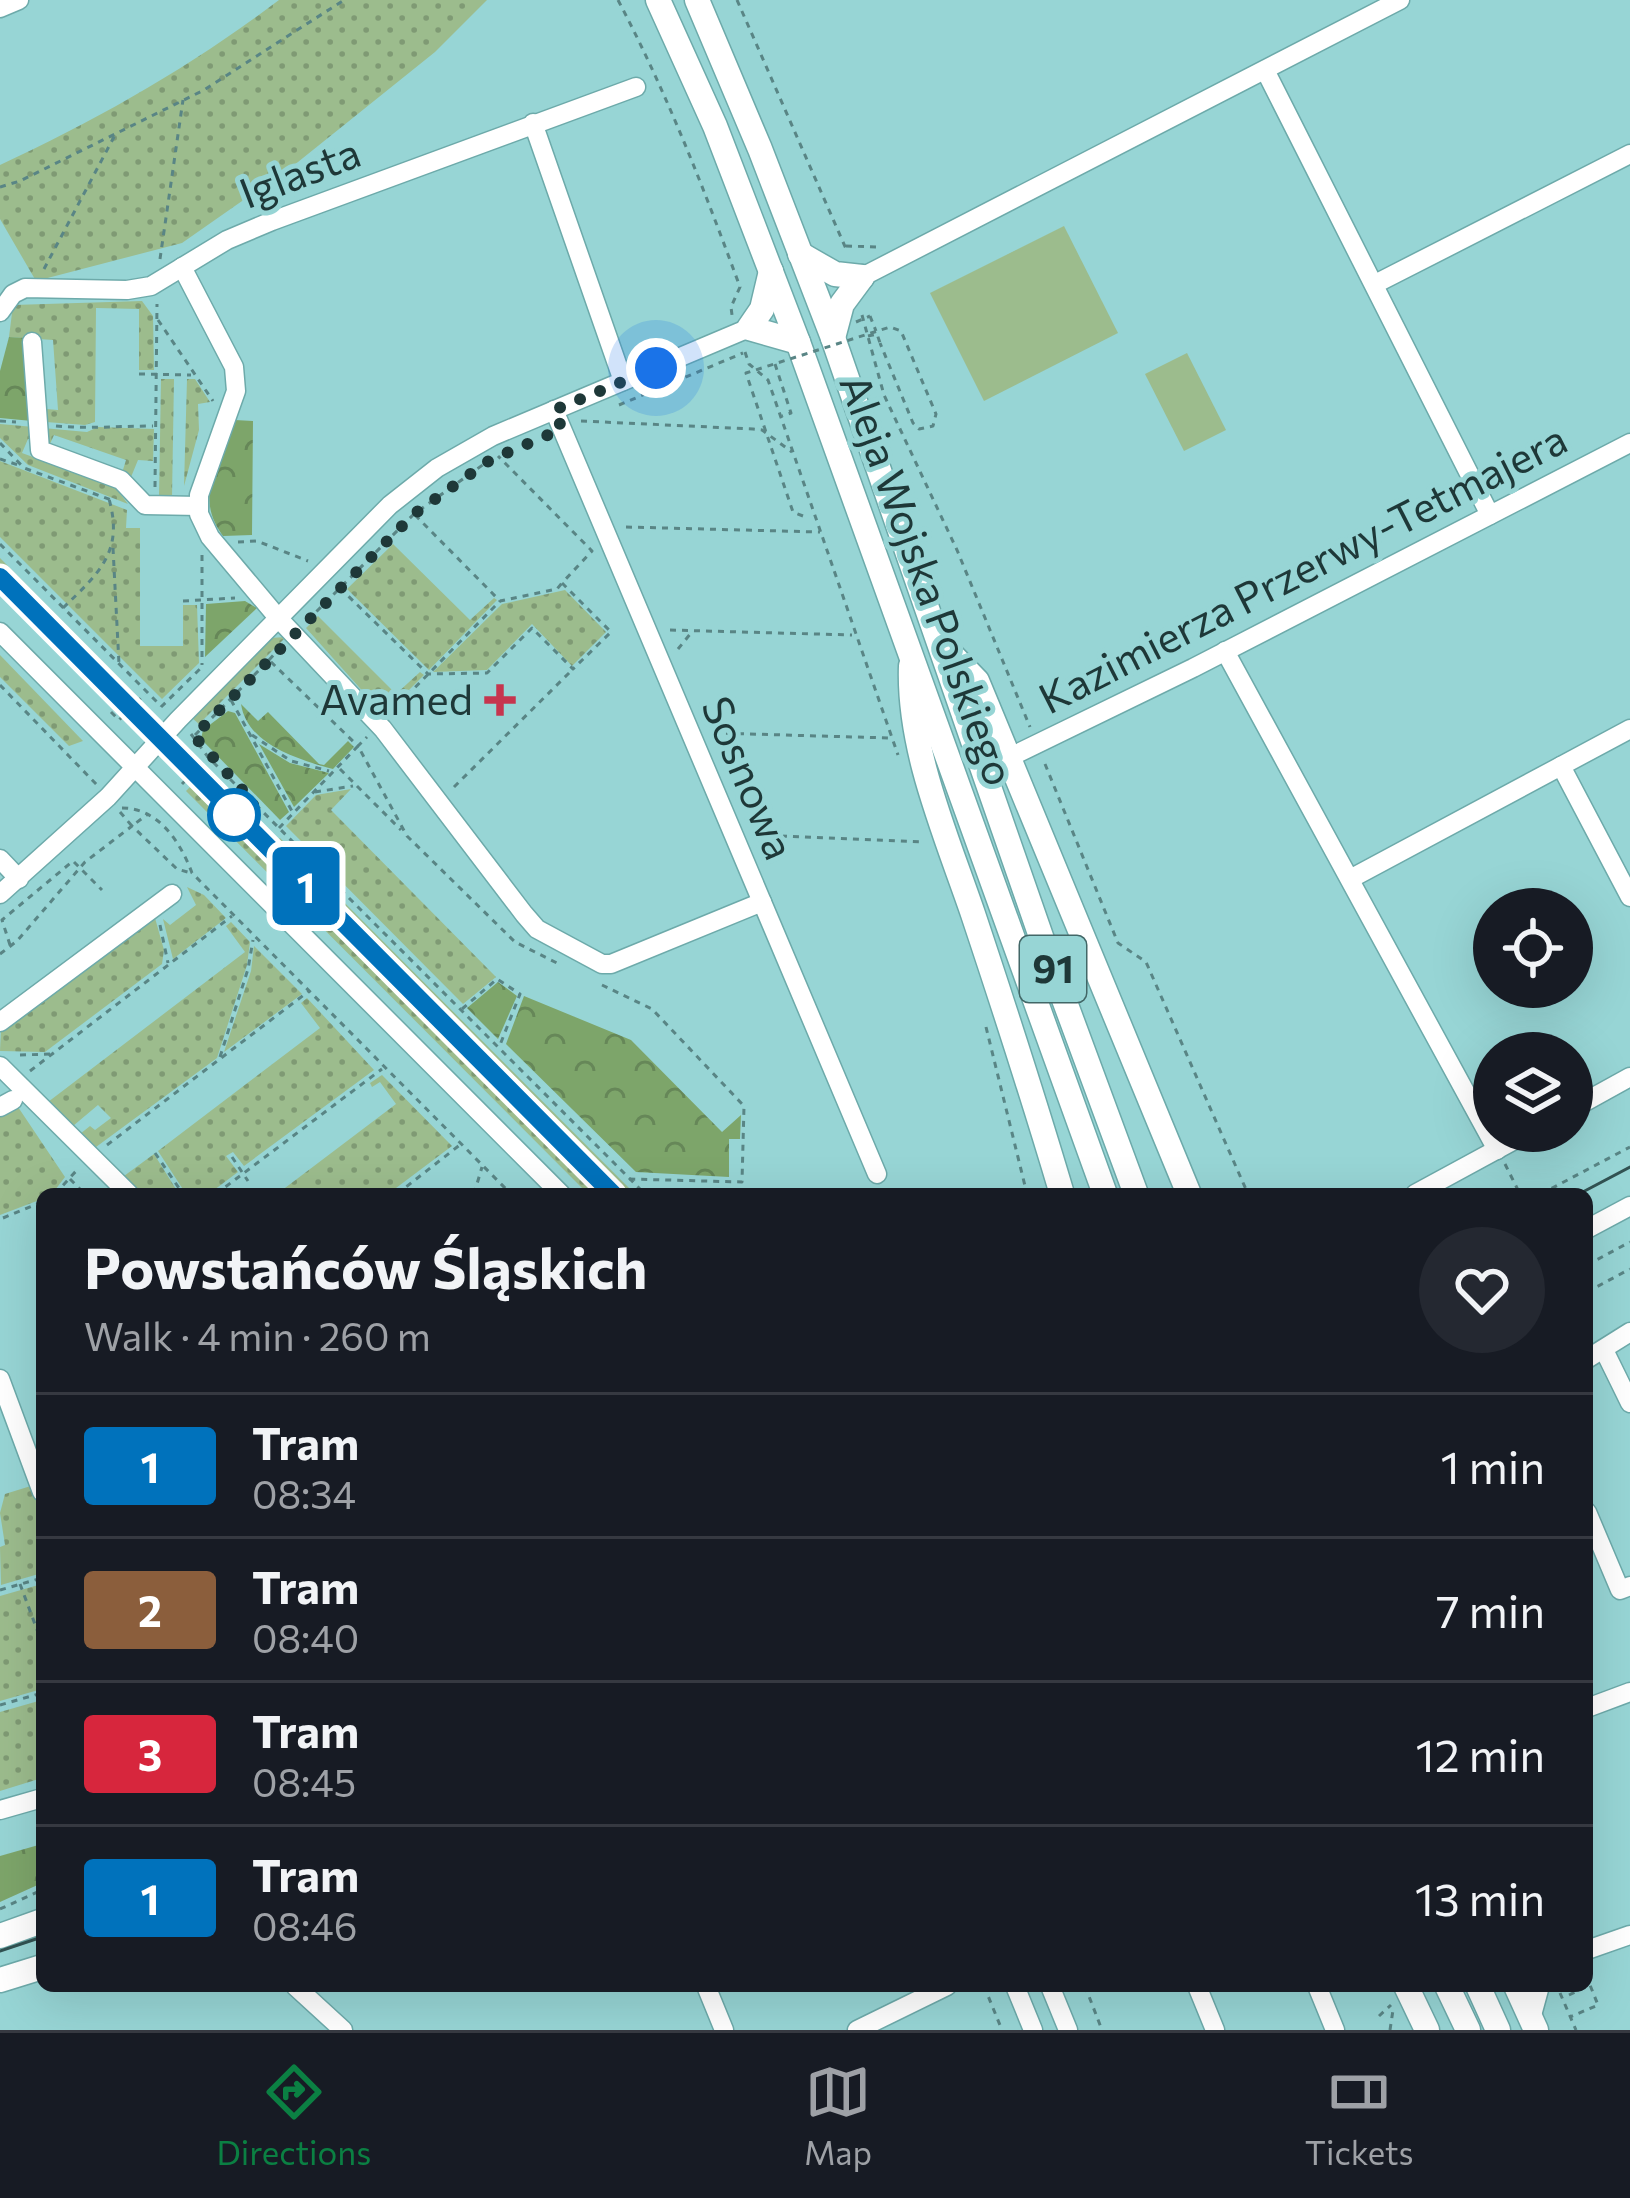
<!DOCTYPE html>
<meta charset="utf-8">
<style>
:root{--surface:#171b24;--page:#242831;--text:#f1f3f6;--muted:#9ea1a6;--line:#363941;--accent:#0b8043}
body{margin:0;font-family:Commissioner,sans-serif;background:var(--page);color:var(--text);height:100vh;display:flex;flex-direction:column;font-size:45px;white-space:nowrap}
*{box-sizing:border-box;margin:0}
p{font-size:39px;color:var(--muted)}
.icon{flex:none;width:66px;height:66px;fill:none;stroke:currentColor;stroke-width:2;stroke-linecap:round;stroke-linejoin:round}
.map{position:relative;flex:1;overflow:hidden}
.drawer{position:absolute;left:36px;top:1188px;width:1557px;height:804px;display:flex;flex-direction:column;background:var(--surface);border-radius:18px;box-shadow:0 12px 48px #0002}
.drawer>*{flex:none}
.badge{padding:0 24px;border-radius:9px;font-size:42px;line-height:78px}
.tools{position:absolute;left:1473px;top:888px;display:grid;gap:24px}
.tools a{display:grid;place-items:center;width:120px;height:120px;border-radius:50%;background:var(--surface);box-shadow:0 12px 48px #0002;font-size:60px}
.you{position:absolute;width:60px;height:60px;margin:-30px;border:9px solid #fff;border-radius:50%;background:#1a73e8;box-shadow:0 0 0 18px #1a73e833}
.map>.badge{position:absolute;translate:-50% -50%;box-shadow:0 0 0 6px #fff}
.round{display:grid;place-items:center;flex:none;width:126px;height:126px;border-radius:63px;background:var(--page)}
.headline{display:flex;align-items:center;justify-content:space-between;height:204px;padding:0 48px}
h1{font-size:57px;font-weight:700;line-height:90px}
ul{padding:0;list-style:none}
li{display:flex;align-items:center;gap:36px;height:144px;padding:0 48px;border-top:3px solid var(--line)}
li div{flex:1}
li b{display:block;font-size:45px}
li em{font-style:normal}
li .badge{min-width:132px;font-weight:700;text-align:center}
.menu{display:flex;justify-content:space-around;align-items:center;height:168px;border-top:3px solid var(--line);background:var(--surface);font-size:33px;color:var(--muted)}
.menu a{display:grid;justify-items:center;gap:6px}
.menu .selected{color:var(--accent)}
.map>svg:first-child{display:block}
.green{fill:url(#green-dots)}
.forest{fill:url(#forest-crowns)}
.pitch{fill:#9cbc8d}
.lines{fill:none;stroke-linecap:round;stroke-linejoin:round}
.minor-casing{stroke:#6daaaa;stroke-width:21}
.major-casing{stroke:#6daaaa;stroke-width:27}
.path{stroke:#598585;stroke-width:3;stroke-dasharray:6 6;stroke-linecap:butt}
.minor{stroke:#fff;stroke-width:18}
.major{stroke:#fff;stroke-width:24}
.tram{stroke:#325252;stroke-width:3}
.path-bridge{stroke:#598585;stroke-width:3;stroke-dasharray:6 6;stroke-linecap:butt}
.line-casing{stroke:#fff;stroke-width:27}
.line{stroke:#0072bc;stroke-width:18}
.walk{stroke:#1e3838;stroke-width:12;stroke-dasharray:0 21.6}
.poi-dot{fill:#c6354e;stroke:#97d5d5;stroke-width:4.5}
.stop-dot{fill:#fff;stroke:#0072bc;stroke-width:6}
.labels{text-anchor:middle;stroke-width:10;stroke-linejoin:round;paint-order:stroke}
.shield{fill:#97d5d5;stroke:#426767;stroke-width:3}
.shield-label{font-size:39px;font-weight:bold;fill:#1e3838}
.street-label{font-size:42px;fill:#1e3838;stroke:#97d5d5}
.poi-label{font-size:42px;fill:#1e3838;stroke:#97d5d5;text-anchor:end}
</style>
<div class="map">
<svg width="1630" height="2030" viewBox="0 0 1630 2030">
<defs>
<pattern id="green-dots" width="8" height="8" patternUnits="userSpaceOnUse" patternTransform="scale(3)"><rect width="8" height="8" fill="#9cbc8d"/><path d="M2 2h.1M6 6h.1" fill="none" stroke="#7f9a74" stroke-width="1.8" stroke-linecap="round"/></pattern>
<pattern id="forest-crowns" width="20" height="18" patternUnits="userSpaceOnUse" patternTransform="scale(3)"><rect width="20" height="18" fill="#7da56a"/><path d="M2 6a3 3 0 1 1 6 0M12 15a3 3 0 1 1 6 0" fill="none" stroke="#668758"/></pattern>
</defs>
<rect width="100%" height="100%" fill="#97d5d5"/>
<g class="green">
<path d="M279,0H487L435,52L298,162L182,243L36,281L0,219V165C99,119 192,66 279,0Z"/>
<path d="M142,301L153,316L154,370H139V309L96,308L95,422L85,425L46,422V409L58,410L53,340L9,337L13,305Z"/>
<path d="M161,379H174L172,497H159Z"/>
<path d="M187,379H195L210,402L198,404L199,430L184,486Z"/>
<path d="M0,424L34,427V439H28L22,453L115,487L128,504L28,465L0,438Z"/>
<path d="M98,427L154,429L153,461L138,460L129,482L122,473L126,460L54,435L49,446L43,428L87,432Z"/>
<path d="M0,461L127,510L126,528H140V646H183V605H197L199,663L162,699L0,537Z"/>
<path d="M393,544L470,620L494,598L497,600L429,670L347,589Z"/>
<path d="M0,558L134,693L126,700L0,574Z"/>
<path d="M565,590L606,632L572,666L532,624L487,670L433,672L502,604Z"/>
<path d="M318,616L396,694L420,672L424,675L384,715L306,628Z"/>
<path d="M286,637L199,724L192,718L270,638Z"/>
<path d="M0,655L83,741L69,746L0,677Z"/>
<path d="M190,787L588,1186L597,1194H588L186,791Z"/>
<path d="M351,789L331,810L496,977L463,1004L286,826L316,795Z"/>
<path d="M280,838L635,1194H619L593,1170L271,847Z"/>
<path d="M187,887L204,895L226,918L173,959L163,919L170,925L196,905Z"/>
<path d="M149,918H155L164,950L162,964L45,1052L0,1051L1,1030Z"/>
<path d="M231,922L250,942L247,965L217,1058L96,1147L80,1134L90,1126L95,1130L111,1118L98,1105L73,1126L48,1102L245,952L226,926Z"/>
<path d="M254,946L302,994L224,1052L251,971Z"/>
<path d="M307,998L374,1070L244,1166L233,1152L226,1156L238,1172L210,1193L186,1194L158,1151L320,1028L301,1003Z"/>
<path d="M382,1075L452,1146L388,1194H277L396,1104L380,1082L372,1087L370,1083Z"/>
<path d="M18,1107L65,1177L52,1194H42V1199L0,1215V1117Z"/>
<path d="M154,1154L179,1194H142L124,1176Z"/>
<path d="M34,1485L42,1509V1573L1,1585L0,1547L5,1545L0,1513L5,1494Z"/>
<path d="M42,1584V1689L0,1701V1596Z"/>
<path d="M42,1700V1778L0,1791V1712Z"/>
</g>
<g class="forest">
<path d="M9,337L26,338L32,421L0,418V371Z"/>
<path d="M235,420L253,421L252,535L223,536C193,495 219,464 235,420Z"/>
<path d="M245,601L257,608L205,657L206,604Z"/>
<path d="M241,704L258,721L268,712L319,764L324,765L348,741L354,747L333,769C296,759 247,744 241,704Z"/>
<path d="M228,711L235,713L289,812L280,820L201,739L203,730Z"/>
<path d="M259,744L290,763L329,773L294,807Z"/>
<path d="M498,982L517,996L498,1039L467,1008Z"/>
<path d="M524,996L631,1040L722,1132L741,1115L740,1139H729V1177L636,1172L506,1044Z"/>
<path d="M42,1844V1883L0,1902V1856Z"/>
</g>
<g class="pitch">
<path d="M1064,226L1118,333L984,401L930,293Z"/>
<path d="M1187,353L1226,430L1184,451L1145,374Z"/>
</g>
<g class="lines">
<g class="minor-casing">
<g id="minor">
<path d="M0,8L19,0"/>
<path d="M1265,70L1490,515"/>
<path d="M533,123L623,381"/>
<path d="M182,267L234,367L236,391L199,495V514L210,537L279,619L383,729L524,914L537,929L602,964H611L762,902"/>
<path d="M862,277L1400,0"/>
<path d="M1375,284L1630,154"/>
<path d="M0,312L13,294L25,288L127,290L151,286L227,240L272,221L636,87"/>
<path d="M32,342L40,450L121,480L145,505L199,506"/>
<path d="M554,410L877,1174"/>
<path d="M0,632L561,1194"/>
<path d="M1225,651L1497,1150"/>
<path d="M1008,758L1193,668L1630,443"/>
<path d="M1561,766L1630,897"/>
<path d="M0,859L19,879"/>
<path d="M1350,879L1630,729"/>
<path d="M0,894L108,797L178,720L390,505L437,468L493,436L749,328"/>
<path d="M0,1022L172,894"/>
<path d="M0,1066L129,1194"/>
<path d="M0,1107L13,1100"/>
<path d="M1572,1109L1630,1077"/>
<path d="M1415,1194L1531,1131"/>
<path d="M1587,1229L1630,1206"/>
<path d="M1604,1350L1630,1403"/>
<path d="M1587,1359L1630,1332"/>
<path d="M0,1379L42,1492"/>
<path d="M1587,1512L1620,1590L1630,1586"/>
<path d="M1587,1708L1630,1692"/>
<path d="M0,1810L42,1798"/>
<path d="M1587,1950L1630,1935"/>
<path d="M295,1986L343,2030"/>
<path d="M706,1986L724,2030"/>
<path d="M1015,1986L1033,2030"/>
<path d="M1050,1986L1068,2030"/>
<path d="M1197,1986L1215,2030"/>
<path d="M1317,1986L1335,2030"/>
<path d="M1531,2019L1540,1986"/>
<path d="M857,2030L947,1986"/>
</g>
</g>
<g class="major-casing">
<g id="major">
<path d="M658,0L715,126L798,342L1105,1194"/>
<path d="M697,0L760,149L833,338L1045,948L1136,1194"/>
<path d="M800,254L835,274L862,277"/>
<path d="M771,271L762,309L749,328L798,342"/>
<path d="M833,338L842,304L862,277"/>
<path d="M947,650L977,681L1189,1194"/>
<path d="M911,666C908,749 946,835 973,914C1004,1007 1034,1100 1062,1194"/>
<path d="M0,1936L42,1921"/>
<path d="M0,1980L42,1967"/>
<path d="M1406,1986L1427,2030"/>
<path d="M1447,1986L1468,2030"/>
<path d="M1478,1986L1498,2030"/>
<path d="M1516,1986L1536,2030"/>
</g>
</g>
<g class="path">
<path d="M618,0C667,93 704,189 740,287L731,307L732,315"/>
<path d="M737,0L847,251"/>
<path d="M0,187L20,181L204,90L344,0"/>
<path d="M846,246L878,247"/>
<path d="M160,259L183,100"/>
<path d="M44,269L115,135"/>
<path d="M862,315L884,395L957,550L1030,727"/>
<path d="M870,316L876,331"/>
<path d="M158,320L213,401"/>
<path d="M868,336L877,334L880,343"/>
<path d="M745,352L749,364L768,380L898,755"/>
<path d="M775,364L791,413L782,416"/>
<path d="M139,374L191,375"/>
<path d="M619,405L743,353"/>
<path d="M0,421L16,422"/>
<path d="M581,421L753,429L762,430L792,452"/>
<path d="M56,426C88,429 120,426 153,426"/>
<path d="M0,443L24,468L114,501"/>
<path d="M0,459L21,466"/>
<path d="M155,487L157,304"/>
<path d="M415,515L500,601L557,589L562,583"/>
<path d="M626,527L820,532"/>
<path d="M238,542L257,541L308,561"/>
<path d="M0,544L161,706"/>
<path d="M113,548L119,664"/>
<path d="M202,555V665"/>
<path d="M340,588L428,674L487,673L532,628L573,669L611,632L562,583L592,551L498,456"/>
<path d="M183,601L235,598"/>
<path d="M63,608C99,573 124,552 109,499"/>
<path d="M308,620L414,514L484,464"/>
<path d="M670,630L852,635"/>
<path d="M678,649L691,633"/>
<path d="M269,660L280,648"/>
<path d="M0,685L97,785"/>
<path d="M231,700L293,813"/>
<path d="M161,707L203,666"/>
<path d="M111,712L119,720L145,694"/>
<path d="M390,713L500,601"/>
<path d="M714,733L890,738"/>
<path d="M191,734L208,757L645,1194"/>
<path d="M195,735L269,660L358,746L367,737"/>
<path d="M252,735L291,761L329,771"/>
<path d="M720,759L734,737"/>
<path d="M1045,764L1118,943L1146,962L1248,1194"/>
<path d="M199,768L207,776"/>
<path d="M340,769L401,830"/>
<path d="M182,784L208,757"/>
<path d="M454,787L571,671"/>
<path d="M315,792L353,786"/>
<path d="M122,808C158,808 180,841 192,873L511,1194"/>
<path d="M120,812L132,826L148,814"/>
<path d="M279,828L358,746L407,836L515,942L561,965"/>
<path d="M757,835L922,842"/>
<path d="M763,861L781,836"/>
<path d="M160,925L168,963"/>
<path d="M10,945L2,920L73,861L102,890"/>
<path d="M0,954L17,941L85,862L132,826L177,869L191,873"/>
<path d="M602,985L652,1009L744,1106L742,1182L629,1179"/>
<path d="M462,1009L497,979L520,994L500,1045"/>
<path d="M986,1027L1027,1194"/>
<path d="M20,1055L52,1054"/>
<path d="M220,1057L248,969L253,940"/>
<path d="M30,1071L232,916"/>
<path d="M107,1145L309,991"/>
<path d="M155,1153L183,1194"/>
<path d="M232,1157L248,1181"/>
<path d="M1505,1164L1520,1194"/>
<path d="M70,1179L85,1194"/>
<path d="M55,1194L77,1170"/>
<path d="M216,1194L382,1069"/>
<path d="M397,1194L461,1144"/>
<path d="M474,1194L482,1167"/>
<path d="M1541,1194L1630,1147"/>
<path d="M3,1218L42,1202"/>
<path d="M1587,1265L1630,1242"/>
<path d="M1587,1292L1630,1269"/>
<path d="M20,1584L42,1643"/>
<path d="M0,1590L42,1578"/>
<path d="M0,1705L42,1693"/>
<path d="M0,1909L42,1890"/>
<path d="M984,1986L1002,2030"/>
<path d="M1085,1986L1102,2030"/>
<path d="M1560,1993L1576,2030"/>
<path d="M1569,1995L1590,1985L1598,2005L1570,2017"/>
<path d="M1379,2016L1391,2005"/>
<path d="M1390,2030L1393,2010"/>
</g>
<use href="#minor" class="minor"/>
<use href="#major" class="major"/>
<g class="tram">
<path d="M0,577L613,1194"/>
<path d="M1579,1194L1630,1167"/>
<path d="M0,1951L42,1937"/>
</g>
<g class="path-bridge">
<path d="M856,322L870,316"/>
<path d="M803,516L793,512L746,373L890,327L901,331L936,414L933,426L919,429L913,423L880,343"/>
</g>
</g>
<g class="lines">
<g class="line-casing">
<path id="line" d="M0,577L613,1194"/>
</g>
<use href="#line" class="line"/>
<path class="walk" d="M234,815L255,804L194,736L414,514L490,460L562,429L554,410L656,368"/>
</g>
<path class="poi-dot" d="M494 682h12v12h12v12h-12v12h-12v-12h-12v-12h12z"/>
<circle class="stop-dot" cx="234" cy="815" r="24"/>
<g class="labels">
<rect class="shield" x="1020" y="936" width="66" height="66" rx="9"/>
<g class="shield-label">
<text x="1053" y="983">91</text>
</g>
<g class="street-label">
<text transform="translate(300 173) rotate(-21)" y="15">Iglasta</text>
<text transform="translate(1303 569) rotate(-27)" y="15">Kazimierza Przerwy-Tetmajera</text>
<text transform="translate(927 580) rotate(70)" y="15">Aleja Wojska Polskiego</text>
<text transform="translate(748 778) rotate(67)" y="15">Sosnowa</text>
</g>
<g class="poi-label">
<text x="473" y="715">Avamed</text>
</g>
</g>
</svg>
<div class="tools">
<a><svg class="icon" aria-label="locate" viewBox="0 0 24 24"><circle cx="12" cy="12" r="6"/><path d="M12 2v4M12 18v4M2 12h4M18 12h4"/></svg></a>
<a><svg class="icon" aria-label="layers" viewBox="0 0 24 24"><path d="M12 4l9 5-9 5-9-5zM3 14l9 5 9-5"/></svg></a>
</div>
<div class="you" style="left:656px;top:368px"></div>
<b class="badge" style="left:306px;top:886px;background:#0072bc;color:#fff">1</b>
<section class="drawer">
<div class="headline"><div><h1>Powstańców Śląskich</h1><p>Walk · 4 min · 260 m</p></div><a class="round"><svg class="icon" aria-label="heart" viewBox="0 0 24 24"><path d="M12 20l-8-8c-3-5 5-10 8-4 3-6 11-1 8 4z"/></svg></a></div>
<ul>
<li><span class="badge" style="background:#0072bc;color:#fff">1</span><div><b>Tram</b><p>08:34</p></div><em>1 min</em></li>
<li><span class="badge" style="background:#8b5e3c;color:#fff">2</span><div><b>Tram</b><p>08:40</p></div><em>7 min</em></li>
<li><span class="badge" style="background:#d7263d;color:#fff">3</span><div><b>Tram</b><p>08:45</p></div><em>12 min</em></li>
<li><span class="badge" style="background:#0072bc;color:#fff">1</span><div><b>Tram</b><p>08:46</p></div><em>13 min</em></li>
</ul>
</section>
</div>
<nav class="menu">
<a class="selected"><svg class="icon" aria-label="directions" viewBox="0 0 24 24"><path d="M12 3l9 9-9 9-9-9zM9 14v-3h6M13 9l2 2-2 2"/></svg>Directions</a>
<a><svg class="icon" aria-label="map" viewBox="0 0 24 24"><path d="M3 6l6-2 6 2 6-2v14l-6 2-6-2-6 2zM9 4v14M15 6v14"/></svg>Map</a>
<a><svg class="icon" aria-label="tickets" viewBox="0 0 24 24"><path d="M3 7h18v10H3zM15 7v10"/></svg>Tickets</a>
</nav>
